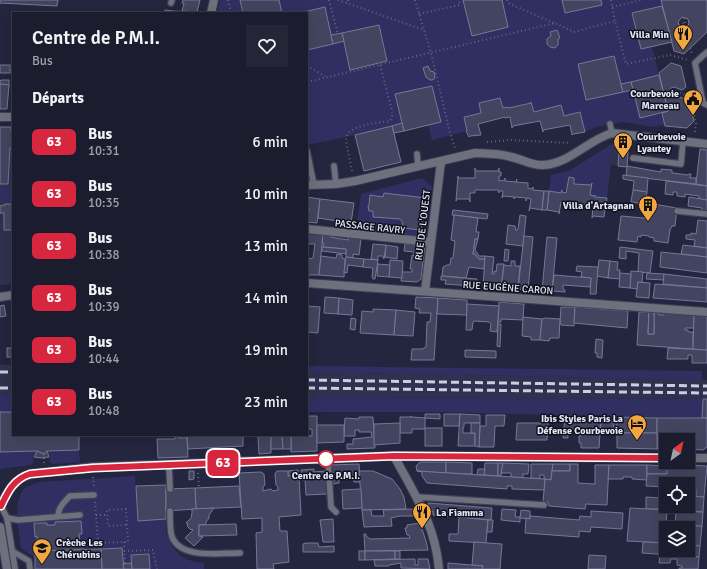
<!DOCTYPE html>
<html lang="fr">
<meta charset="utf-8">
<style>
:root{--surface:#1b1c2e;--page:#242536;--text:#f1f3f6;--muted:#a0a1aa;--line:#393a4a}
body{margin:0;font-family:Signika,sans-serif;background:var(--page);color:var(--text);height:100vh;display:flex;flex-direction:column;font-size:15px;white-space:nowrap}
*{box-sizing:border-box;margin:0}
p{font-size:13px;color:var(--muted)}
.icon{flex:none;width:22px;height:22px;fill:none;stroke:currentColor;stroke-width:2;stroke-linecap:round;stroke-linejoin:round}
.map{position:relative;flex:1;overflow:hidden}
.sheet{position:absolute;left:12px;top:12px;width:296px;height:424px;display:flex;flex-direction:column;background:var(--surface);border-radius:0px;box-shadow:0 4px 16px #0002,0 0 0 1px var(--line)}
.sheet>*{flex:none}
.badge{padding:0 8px;border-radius:6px;font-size:14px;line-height:26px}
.needle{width:26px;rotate:33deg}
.controls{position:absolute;left:659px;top:433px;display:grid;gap:8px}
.controls a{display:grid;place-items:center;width:36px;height:36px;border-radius:0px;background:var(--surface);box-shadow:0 4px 16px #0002,0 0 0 1px var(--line);font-size:20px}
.map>.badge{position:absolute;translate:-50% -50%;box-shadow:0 0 0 2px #fff}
h2{padding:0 20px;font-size:15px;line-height:36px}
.round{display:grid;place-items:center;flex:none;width:42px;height:42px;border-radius:0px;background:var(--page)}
.head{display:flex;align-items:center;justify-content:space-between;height:68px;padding:0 20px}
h1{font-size:19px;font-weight:600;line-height:30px}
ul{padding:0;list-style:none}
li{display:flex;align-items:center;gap:12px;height:52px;padding:0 20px}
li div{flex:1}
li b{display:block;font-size:15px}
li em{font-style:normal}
li .badge{min-width:44px;font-weight:700;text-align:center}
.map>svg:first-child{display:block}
.built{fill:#2f314e}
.green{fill:#2f3061}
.building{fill:#434560;stroke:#757896;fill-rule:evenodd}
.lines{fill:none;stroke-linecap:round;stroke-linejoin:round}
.service-casing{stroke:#3f4058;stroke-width:8}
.minor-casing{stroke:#3f4058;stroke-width:10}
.path{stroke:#64657b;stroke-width:2;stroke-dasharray:1 3;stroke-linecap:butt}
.service{stroke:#6f707d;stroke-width:5.5}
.minor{stroke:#6f707d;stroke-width:8}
.rail{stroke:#cccee0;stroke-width:3;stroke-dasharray:8 4;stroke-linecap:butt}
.line-casing{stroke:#fff;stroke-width:9}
.line{stroke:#d7263d;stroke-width:6}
.stop-dot{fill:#fff;stroke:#d7263d;stroke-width:2}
.labels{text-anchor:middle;stroke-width:3;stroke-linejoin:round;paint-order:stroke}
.poi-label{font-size:10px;font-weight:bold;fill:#e4e6f7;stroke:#0f101b;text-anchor:end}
.street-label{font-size:10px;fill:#e4e6f7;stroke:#0f101b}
.stop-label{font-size:10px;font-weight:bold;fill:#e4e6f7;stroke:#0f101b}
</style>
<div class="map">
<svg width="707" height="569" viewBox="0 0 707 569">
<rect width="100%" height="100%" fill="#24253e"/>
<g class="built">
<path d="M0,127H11V131H13V284L0,285Z"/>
<path d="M630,142L627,167L604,164L613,151L616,144Z"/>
<path d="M0,365H13V394L0,395Z"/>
<path d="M307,372L707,380V399L307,397Z"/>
</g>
<g class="green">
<path d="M220,0H661L672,42L652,47L668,111L662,113L665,126L661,125L653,127L623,122L596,127L585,132L580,113L564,116L561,105L534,112L531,102V103L509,108L508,107L503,108L501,98L479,103L481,113L465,117H464L467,131L432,140L428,125L395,133L401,162L364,171L355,135L307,145V13H217Z"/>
<path d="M616,144L613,151L605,164L611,165L607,198L595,197V195L594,196L590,195L591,184V185L574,184V178L569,177L566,190H561V193L549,191L551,175L569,171L610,145Z"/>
<path d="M422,178L432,186L425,240L356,231L361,194Z"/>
<rect x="0" y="187" width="13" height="15"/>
<path d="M307,366L702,371V380L307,372Z"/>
<path d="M13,394V412H0V395Z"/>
<path d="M307,397L703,399L702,418L425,412H307Z"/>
<path d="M79,450L80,462L54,464L50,463V455L47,451Z"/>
<path d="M37,451L33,456V463L31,465L0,469V452Z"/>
<path d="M135,476L138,521L166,519C166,525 165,533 168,538C175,555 187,562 204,563V569H150L149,554L131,555V563L123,564L122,548L83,550V543H80L79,534H82L81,521L55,522V525H47V523H34L35,536H37L38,545L35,546L36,559L21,548C19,529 12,505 24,488L39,482Z"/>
</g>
<g class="building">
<path d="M0,0H58L57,6L0,3Z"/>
<path d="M183,0H200L197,12L182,11L184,3H182Z"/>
<path d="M240,0H279L282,13H243Z"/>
<path d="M463,0H502L508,27L472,36Z"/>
<path d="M562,0H601L602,5L565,13Z"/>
<path d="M661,0H707V32L684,54L674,51ZM682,17L688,19L689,24L685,29L679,27V25L678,22Z"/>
<path d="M662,6L672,42L641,49L632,13Z"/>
<path d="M325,7L333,44L307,50V13H299Z"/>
<path d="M165,10L173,11L192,12L191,13H165Z"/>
<path d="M379,25L387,61L350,70L342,33Z"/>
<path d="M557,30L560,38L558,39V45L555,48L550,47L547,44V39L551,36L550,32Z"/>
<path d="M342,33L344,41L333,44L331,35Z"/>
<path d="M614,56L623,92L586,100L578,64Z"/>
<path d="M671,63L681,66L686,87L682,90L674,87L671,88L673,94L689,101L694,121L687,128L665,126L662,113L668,111L659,73Z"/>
<rect x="0" y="65" width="10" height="8"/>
<path d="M428,66L430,71L434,72L435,75L434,79L432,80H430L426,77L423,68Z"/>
<path d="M659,75L668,111L640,118L631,82Z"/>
<path d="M1,80H9V85L0,84V81Z"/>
<path d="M631,82L633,90L623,92L621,84Z"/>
<path d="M0,84L9,85L7,109H0Z"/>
<path d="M432,86L441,122L404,131L395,94Z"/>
<path d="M500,98L503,108L508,107L509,108L531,103V102L534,112L561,105L564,116L580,112L585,132L573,134L572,135L570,125L543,130V132L540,121L513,126L512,128L510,117L505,118V117L478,124L481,135L470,136L469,137L466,131H467L464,117H465L481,113L479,103Z"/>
<path d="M402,123L404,131L394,133L392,126Z"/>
<path d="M392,126L401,162L364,171L355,135Z"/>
<path d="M0,127H11V131H13V148H10L8,184H0Z"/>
<path d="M700,149L707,150V186L696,184Z"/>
<path d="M619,152H628L627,167L618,166Z"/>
<path d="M627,166L661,172V169L672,170V173H673L688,175L689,174H691L690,178H696V184L626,176Z"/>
<path d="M475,168L476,171H498L499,168V172H501V176H499V181L505,180V178V181L516,182L517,179L516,182L528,183V188L532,189L533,187V190L544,191L542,210L530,208L529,211L531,199L527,198L526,201V198L515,197L514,199V197L503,196L502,198L503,191H499V193L498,190H475V193H470V202L469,199H457L456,201L458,176V178H475Z"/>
<path d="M623,175L648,178L647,192L633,190L634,181L623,179Z"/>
<path d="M569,177L574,178V184L591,185L592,183L590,195L594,196L595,195V197L607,198L604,217L593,216L592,218L593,206L589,205L588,207V205L566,202L565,205V203L561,202L559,214V212L547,210L549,191L561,193L562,190V192L566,193Z"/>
<path d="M666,181L707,186V200L699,199V196L685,194V197L677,196V192H673V195L665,194Z"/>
<path d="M633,190L647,192L645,204L631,202Z"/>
<path d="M544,191H549L547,210H542Z"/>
<path d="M384,193L426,198L421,230L402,228L403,223L400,219L373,217V211H369L368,206L369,205L370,195L383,197Z"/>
<path d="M307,197L320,199L317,223L307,222V211H309V208L307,207Z"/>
<path d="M689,197L707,200V211H702V208L688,206Z"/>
<path d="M320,199L354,203L351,223L318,218Z"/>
<path d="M5,204H13V230H4V213H0V206L5,205Z"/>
<path d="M653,204L677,208L675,226H672L670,230L668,243L654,241V238L649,237V236L641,235V237L638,236L637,242L618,240L621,216L644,218L647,217H651Z"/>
<path d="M453,210L488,214L487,219L452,215Z"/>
<path d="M454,215L478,218L476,232H479L478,239H475L473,254H475L479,259H485L484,269L469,267L466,278L442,276L443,267L447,265H450L451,258H453L455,241L451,240Z"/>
<path d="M520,215L526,216L523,246L506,244L508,225L515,226L516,231L518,229Z"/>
<path d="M698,220L707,221V248L694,246L695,240L686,239V235H691V233L696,234Z"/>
<path d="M308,233L323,234L319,275H307V259L313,258L315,244H307Z"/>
<path d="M323,234L330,235V237L348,240V237L361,239L359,255L353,254V258L346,257V249L323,247L324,243H322Z"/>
<path d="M524,236L533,237L528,290L518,289Z"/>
<path d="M547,237L557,238L552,291H542Z"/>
<path d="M475,239H478L475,250L479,256H485V259H479L475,254H473Z"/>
<path d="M373,244L386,245L384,259L383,258V256H378V260L371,259Z"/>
<path d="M405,244L425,246L421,279L417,282L401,281L402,272H412V269H410L412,255L414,256V252L404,251Z"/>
<path d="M386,245L398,247L397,259L385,257Z"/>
<path d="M683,245L707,248V257L681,254Z"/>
<path d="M322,247L346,249V254L322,251Z"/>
<path d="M620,247L653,251L650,273L638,272L639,253L626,251V259L619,258Z"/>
<path d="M505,249L509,250L508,261H504Z"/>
<path d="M661,252L707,257V273L660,267Z"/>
<path d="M337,254L342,255V258L345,259L344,277L319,275L321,256L336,258Z"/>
<path d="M485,256L494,257L492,274H494V271L496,272L497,264H504L501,288L483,287Z"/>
<path d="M346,257L364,259L363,267L348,265L347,273L344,272Z"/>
<path d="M364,259L378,260L375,279H373L372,277L373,268L363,267Z"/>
<path d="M390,260L403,261L402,278L389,277Z"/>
<path d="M599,260L610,261L608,278L597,276Z"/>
<path d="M511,261H515V266H520L518,289L501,288L504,265L511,266Z"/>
<path d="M610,261L618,262L617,270H620V279L608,278Z"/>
<path d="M378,264L390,265L389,277L377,276Z"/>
<path d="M577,266L598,267L596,294H590L591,278L581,277L582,272L576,271Z"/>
<path d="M631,271L643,272L642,283L638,282L637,289L630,288Z"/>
<path d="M620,273L631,274L630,288L619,287Z"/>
<path d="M647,273L664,274V280L646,279Z"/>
<path d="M664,274L707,279V288L663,284Z"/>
<path d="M554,275L591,278L590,287L563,285V289L565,290V292L552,291Z"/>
<path d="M441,276L477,279V282H474L473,286L445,284L446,280H441Z"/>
<path d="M638,282L650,283L649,298L636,297Z"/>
<path d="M655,284L707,288V302L653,298Z"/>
<path d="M325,297L339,298L338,314L324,313Z"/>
<path d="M416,297L438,298L434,360H411L412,349H422L426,347L427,322H430L431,313H419L420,309L415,308Z"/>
<path d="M339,298L353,300L352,315L338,314Z"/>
<path d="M438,298L467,300V315L437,314Z"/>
<path d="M499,302L524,304L523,320L501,319V322H498Z"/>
<path d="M467,304L499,306L497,332L490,331L491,324L489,322L474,321L473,322L472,330H466Z"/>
<path d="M4,305L6,316L0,317V306Z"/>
<path d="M307,306L320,307L318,333L307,332Z"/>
<path d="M561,307H575L574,326L561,325V323L560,322Z"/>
<path d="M575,307L628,311L627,328L574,323Z"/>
<path d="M373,309L396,310L394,335L360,333L362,311L373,312Z"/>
<path d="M396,310L415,312L413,336L394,335Z"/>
<path d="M639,312H649L648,334H654V313H659V315H663V313L694,315V328H685V330H688V332H693V349L637,345Z"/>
<path d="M649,312L654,313V334H648Z"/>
<path d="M694,315L707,316V350L693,349Z"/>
<path d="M523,317L542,319L540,340H531V337L522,336Z"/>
<path d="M351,318L356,319L355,330L350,329Z"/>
<path d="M545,318L560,319L559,338H550L549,341L540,340L542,319Z"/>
<path d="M498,324H501L500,347L497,346Z"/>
<path d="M596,339L603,340L602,358L597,357V353H595Z"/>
<rect x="7" y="348" width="6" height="9"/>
<path d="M668,348L707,350V363H692V355H688V359H667Z"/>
<path d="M465,350L496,351V358L465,357Z"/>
<path d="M703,399H707V418H702Z"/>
<path d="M0,412H13V435H79V450L47,451L44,454L37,451L0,452Z"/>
<path d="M307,412L308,416H317V451L291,452V435L312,436V429H307Z"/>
<path d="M425,414H440V419L425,418Z"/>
<path d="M444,414H460L459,426H444Z"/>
<path d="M460,414L480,415V423H464V427H463V433H475V446H458Z"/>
<path d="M486,415H505L504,426H495L494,447H479L480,426H486Z"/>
<path d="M410,416L412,417L425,418V429H412V433H400V417H411Z"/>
<path d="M565,416L601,417L599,448H581V443H579V436H581V433H586V429H568V438H563Z"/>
<path d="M359,417H373L375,448L347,449V444H353V439L372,437L371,432H359V430H355V436H344L345,418L359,419Z"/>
<path d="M601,417H617V431L613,430V421H601Z"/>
<path d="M617,417L657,418V433H617Z"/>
<path d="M657,418H707V447L703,450L688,449L687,437H683V440H666V449H657Z"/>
<path d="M601,421H613L614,434H600Z"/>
<path d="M400,423V443L374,445V424Z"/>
<path d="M471,423H480L479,447L475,446V433H471Z"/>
<path d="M517,423H548L547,440H516Z"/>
<path d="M317,425H344V442L317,443Z"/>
<rect x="425" y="428" width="17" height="18"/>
<path d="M617,433H657V449L617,448Z"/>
<path d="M175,435H179V438H187L188,457L158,458L157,439H175Z"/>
<path d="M187,435H243V446L188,449Z"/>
<path d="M266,435H271V453L259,454L258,437L266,436Z"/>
<path d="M271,436H282L283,449H271Z"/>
<path d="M282,436H291V449H283Z"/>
<path d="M37,451L44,454L47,451L49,457L41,458L34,457Z"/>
<path d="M420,462H446V473L417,471L416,466Z"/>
<path d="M446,462L472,463V474L446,473Z"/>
<path d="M485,463H498V476L484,475Z"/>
<path d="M498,463H503L501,476H498Z"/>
<path d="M503,463L529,464L528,474H523V478L511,477V473H501Z"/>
<path d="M359,464L360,482H354L353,479H339V483L333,484L331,465Z"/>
<path d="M531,464H553L551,480L544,479V475H540V479L531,478Z"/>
<path d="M553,464H570V471H552Z"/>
<path d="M570,464H578V483L595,484V465H609L607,505L586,504L585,509L549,506L548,502H543L545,479L551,480L552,471H570Z"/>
<path d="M609,465H647V480L632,479V477H623V479H608Z"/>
<path d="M647,465L667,466V474H647Z"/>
<path d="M686,465L707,466L704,497H696V489H688V484H666V487L646,486L647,474H667V466Z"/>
<path d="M314,469V472L326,471L327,494L306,495L305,480H302L301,470Z"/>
<path d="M478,469H485L484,475H477Z"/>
<path d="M298,470L299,476H288V471Z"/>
<path d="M189,471H194V479L189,480Z"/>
<path d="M277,471H288V476H299L301,515L279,517L280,531H287L289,562L273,564L274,569H257L256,533L262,532V518L242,519L239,473L261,472L264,474L265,485L263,487V491L271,489L273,491L278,490V487L276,485L275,474Z"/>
<path d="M359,471H373L392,479L400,489L404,497L406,509L362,510Z"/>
<path d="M417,471L544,479H545L544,490L512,489V486H507V489L427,483L422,476V472Z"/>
<path d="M166,485V519L138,521L136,486Z"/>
<path d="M239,486L241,507L196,509L195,488Z"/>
<path d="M195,488L196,509L166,511V489Z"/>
<path d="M361,489L362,508L343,509L342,490Z"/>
<path d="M661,494L666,495V506H688V496L704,497L703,512L660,509Z"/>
<path d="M646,497L661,498L660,509H646Z"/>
<path d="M428,503L492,508L491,520L457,517L458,511H452L451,517L433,515V511H431Z"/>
<path d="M214,508L209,515V518L206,522V525H199V536L203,537L194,546L185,538L193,530L192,529L191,530L187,526L188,524L186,523L192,517L191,515L192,514V509Z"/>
<path d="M630,508L667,510L666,524L702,526L700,546L688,545V528H666V543L627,541Z"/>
<path d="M415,509L418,516H400L391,518L392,526L364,527L362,510H371L372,516H384L383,510Z"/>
<path d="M502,509L516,510L515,517H520V522L501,520Z"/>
<path d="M521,510L530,511V519L520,518Z"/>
<path d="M591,511L623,513L622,529L591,527L590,532L579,531V537L525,533L526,518L530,519V516L579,520L580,516L591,517Z"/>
<path d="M676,511L703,512L702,526L675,525Z"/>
<path d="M459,517L488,520L486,543L449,541V534H458Z"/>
<path d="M333,519L334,542H323L320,520Z"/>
<path d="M488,520H493L492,532H487Z"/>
<path d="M81,521L82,534H79L80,543H83V550L35,551V546L38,545L37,536L35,537L34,523H47V525H55V522Z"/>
<path d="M420,523L426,541L428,550L365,551L364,534H366V536L370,539L410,538L409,535H407L405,528H407V525Z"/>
<path d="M236,524L237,535L199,536V525Z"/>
<path d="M474,542L502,544L500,569H482L483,566L472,565Z"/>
<path d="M643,542L666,543V550H688V545L700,546L699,557L642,553Z"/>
<path d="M306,543H318L319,547L334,546V552H303V544Z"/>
<path d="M122,548L124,569H102L101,549Z"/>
<path d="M101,549L102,569H35V551Z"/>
<rect x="359" y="551" width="6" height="9"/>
<path d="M365,551H395V559L365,560Z"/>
<rect x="395" y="551" width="5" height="8"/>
<path d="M149,554L150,569H132L131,555Z"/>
<path d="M660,554L699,557L698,569H679V568H682V566L677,565V559H671L670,563H659Z"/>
<path d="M589,555L606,556L605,569H588Z"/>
<path d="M415,559V565H418V559H428L430,569L401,568V563L389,565V566H375L374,560Z"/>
<path d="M131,563L132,569H124L123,564Z"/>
<path d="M448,563L483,566L482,569H448Z"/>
</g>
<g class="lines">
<g class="service-casing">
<g id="service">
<path d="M171,3L172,0"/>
<path d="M707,52L695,63L703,103L707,105"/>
<path d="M610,124L612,133"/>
<path d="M307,151L314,185"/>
<path d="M417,154L418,166"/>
<path d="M633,158L681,164L683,141"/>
<path d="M334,166L336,184"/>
<path d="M677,211L707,214"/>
<path d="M328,459L331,507L336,512"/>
<path d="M169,465L170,489"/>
<path d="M417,497L544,505"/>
<path d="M1,506L7,518L15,569"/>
<path d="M170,511C170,518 170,526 171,533C176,560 220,553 240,553"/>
<path d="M58,516C58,508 64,502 70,496L94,495"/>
<path d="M7,518L18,520L80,515"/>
<path d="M12,551L29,561L30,569"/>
</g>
</g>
<g class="minor-casing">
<g id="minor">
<path d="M211,13L214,0"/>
<path d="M0,117H13"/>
<path d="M307,185L336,184L355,181L475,153C487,154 499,153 511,157C522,159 532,166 543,165C569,164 588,140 612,133L707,144"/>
<path d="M307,229L430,242"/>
<path d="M307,283L707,312"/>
<path d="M425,291L441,162"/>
<path d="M0,297L13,295"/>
<path d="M394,456C415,495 435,524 439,569"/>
<path d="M688,458H707"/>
<path d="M1,506C8,491 14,479 30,474L93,467L394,456L666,458"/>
<path d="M0,527L7,569"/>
</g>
</g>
<g class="path">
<path d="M228,0L231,13"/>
<path d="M329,0L338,34"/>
<path d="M338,0L424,30"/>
<path d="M348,0L349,4"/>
<path d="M415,0L431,53L450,133L455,148"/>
<path d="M507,0L508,3L554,23"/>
<path d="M611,0L615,21"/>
<path d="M612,7L642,0"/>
<path d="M419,14L460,5L459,0"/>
<path d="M684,18L686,28"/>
<path d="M679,25L685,23"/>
<path d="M690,48L692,54"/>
<path d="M307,66L325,76"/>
<path d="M307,82L555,23L574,32L615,21L626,64L670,55L688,60"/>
<path d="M672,91L694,97"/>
<path d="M695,132L696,123L693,110L696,108"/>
<path d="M487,142L511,140L571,143"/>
<path d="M352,171L346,141C344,125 378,123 390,121L393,114L380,65"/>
<path d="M44,454V463"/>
<path d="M198,473L199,488"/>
<path d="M93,477L94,486"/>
<path d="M95,502L98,543L128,542L126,509L107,510L108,526L127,525"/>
<path d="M96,515H107"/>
<path d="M124,542L125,564"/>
<path d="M124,551L153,550L157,569"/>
</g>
<use href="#service" class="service"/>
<use href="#minor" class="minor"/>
<g class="rail">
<path d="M0,372H13"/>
<path d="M307,380L707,386"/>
<path d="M0,388H13"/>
<path d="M307,388L707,393"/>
</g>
</g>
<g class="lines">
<g class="line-casing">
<path id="line" d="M1,506C8,491 14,479 30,474L93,468L394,456L666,458"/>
</g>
<use href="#line" class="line"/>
</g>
<defs>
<g id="restaurant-pin" transform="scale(1)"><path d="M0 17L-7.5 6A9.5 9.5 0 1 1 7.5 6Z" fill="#f1a640" stroke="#0f101b"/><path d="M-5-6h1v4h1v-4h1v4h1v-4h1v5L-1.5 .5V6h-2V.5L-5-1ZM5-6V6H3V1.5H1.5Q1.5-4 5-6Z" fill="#111"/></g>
<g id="civic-pin" transform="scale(1)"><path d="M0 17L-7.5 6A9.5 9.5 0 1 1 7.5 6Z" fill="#f1a640" stroke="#0f101b"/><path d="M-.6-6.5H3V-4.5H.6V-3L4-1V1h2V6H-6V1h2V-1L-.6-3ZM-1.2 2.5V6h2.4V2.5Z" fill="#111"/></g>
<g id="building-pin" transform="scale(1)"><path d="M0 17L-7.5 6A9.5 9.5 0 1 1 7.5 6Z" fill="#f1a640" stroke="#0f101b"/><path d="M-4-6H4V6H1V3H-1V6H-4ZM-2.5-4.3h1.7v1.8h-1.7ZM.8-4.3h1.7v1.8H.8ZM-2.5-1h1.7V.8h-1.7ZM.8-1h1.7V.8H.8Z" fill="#111"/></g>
<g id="hotel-pin" transform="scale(1)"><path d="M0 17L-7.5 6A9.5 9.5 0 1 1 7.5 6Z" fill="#f1a640" stroke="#0f101b"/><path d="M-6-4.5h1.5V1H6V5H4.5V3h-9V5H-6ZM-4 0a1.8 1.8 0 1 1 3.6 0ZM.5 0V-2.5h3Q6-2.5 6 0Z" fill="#111"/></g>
<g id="school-pin" transform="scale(1)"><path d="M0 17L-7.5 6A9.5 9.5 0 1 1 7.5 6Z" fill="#f1a640" stroke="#0f101b"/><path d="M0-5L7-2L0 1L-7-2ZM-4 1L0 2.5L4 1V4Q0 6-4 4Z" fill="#111"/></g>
</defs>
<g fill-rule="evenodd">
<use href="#restaurant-pin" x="683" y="34"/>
<use href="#civic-pin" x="693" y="99"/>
<use href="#building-pin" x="623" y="142"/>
<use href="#building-pin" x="648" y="205"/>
<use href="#hotel-pin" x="637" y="424"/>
<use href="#restaurant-pin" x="422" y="512"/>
<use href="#school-pin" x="42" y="548"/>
</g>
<circle class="stop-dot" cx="326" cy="459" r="8"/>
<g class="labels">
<g class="poi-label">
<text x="669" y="38">Villa Min</text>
<text x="679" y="97">Courbevoie<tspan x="679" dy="12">Marceau</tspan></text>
<text x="637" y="140" text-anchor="start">Courbevoie<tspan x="637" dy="12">Lyautey</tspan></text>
<text x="634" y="209">Villa d'Artagnan</text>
<text x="623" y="422">Ibis Styles Paris La<tspan x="623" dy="12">Défense Courbevoie</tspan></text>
<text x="436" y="516" text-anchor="start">La Fiamma</text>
<text x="56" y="546" text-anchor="start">Crèche Les<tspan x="56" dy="12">Chérubins</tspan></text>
</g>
<g class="street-label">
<text transform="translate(422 225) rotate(-83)" y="4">RUE DE L'OUEST</text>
<text transform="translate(370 226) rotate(6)" y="4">PASSAGE RAVRY</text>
<text transform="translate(508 287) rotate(4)" y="4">RUE EUGÈNE CARON</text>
</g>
<g class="stop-label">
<text x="326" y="479">Centre de P.M.I.</text>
</g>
</g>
</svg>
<div class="controls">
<a><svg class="needle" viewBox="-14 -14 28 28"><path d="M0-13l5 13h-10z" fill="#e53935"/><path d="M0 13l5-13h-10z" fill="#a0a1aa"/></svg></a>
<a><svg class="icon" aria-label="locate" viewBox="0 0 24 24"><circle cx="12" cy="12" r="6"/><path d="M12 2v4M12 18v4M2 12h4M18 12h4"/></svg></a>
<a><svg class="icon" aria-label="layers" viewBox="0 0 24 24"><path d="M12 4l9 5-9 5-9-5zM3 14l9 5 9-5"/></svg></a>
</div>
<b class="badge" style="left:223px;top:463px;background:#d7263d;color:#fff">63</b>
<section class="sheet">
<div class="head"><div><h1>Centre de P.M.I.</h1><p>Bus</p></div><a class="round"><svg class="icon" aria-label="heart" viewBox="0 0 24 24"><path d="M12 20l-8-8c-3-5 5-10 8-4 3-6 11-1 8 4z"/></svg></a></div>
<h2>Départs</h2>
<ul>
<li><span class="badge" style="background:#d7263d;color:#fff">63</span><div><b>Bus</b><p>10:31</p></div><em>6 min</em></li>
<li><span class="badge" style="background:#d7263d;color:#fff">63</span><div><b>Bus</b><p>10:35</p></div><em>10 min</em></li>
<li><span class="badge" style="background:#d7263d;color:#fff">63</span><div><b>Bus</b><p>10:38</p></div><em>13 min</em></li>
<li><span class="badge" style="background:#d7263d;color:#fff">63</span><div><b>Bus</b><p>10:39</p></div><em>14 min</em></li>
<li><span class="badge" style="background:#d7263d;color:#fff">63</span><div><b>Bus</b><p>10:44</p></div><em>19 min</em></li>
<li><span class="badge" style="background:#d7263d;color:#fff">63</span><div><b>Bus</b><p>10:48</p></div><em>23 min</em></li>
</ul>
</section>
</div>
